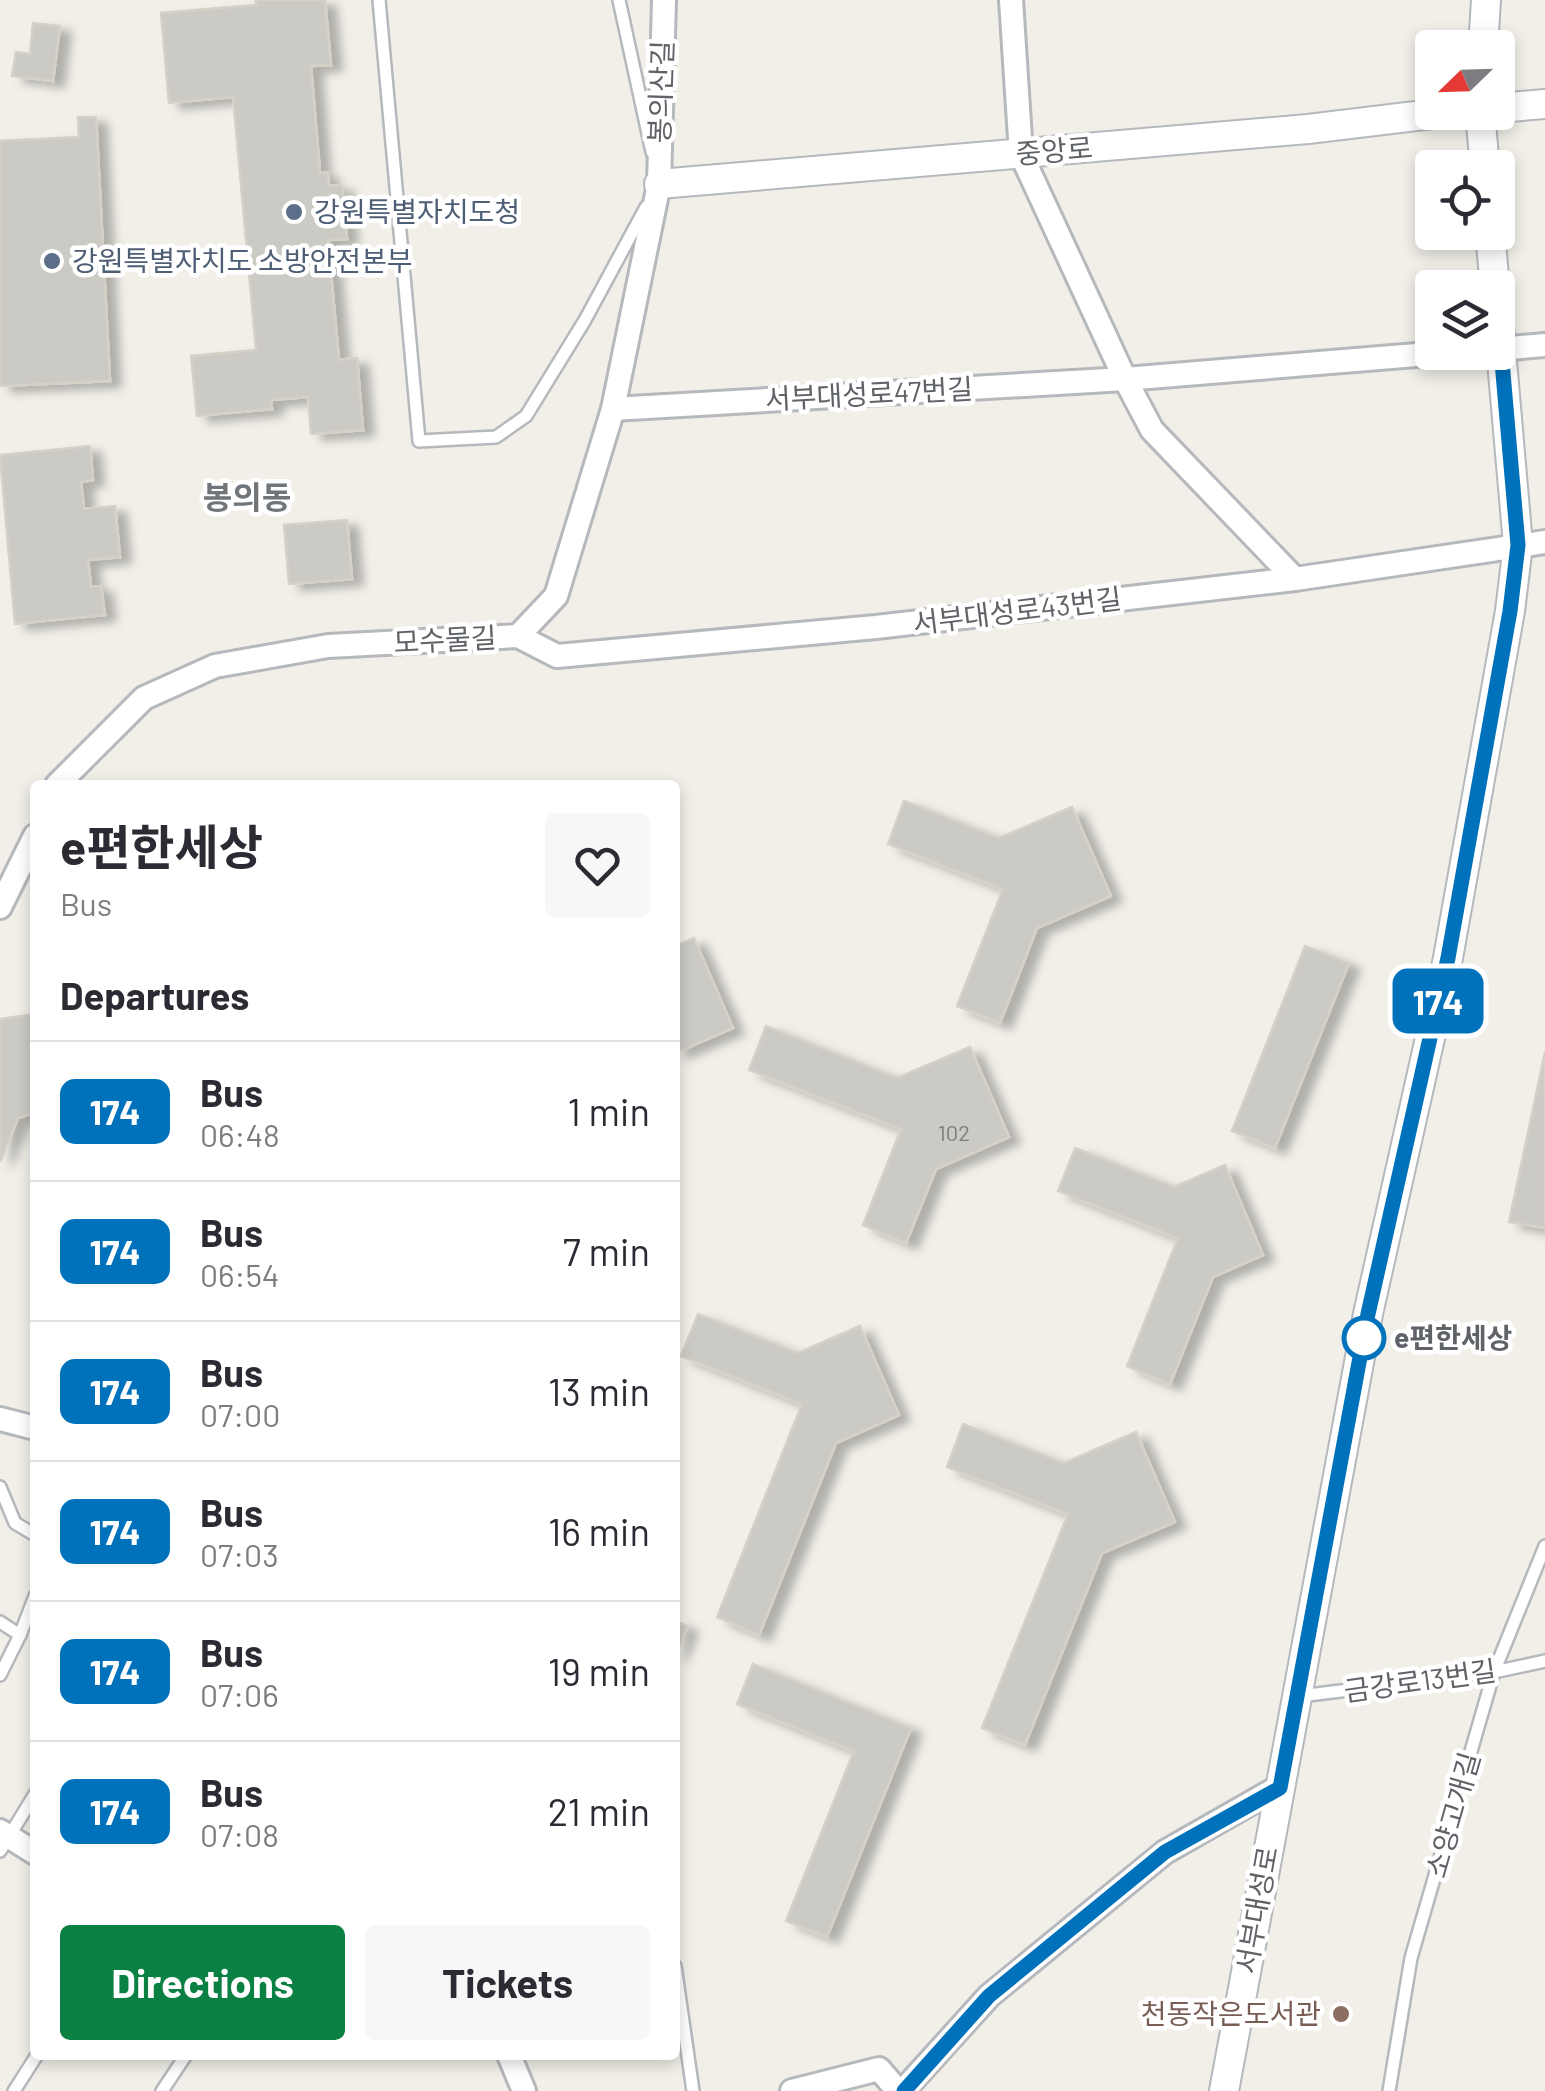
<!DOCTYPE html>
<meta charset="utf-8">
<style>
:root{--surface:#fff;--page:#f7f7f7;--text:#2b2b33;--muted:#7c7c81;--line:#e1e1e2;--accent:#0b8043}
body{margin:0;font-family:Barlow,"Noto Sans KR",sans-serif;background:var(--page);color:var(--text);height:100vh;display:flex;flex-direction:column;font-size:38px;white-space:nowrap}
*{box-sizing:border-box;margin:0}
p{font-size:32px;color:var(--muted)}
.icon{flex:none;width:55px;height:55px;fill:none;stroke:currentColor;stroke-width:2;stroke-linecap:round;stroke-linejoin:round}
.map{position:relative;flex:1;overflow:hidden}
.drawer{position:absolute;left:30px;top:780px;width:650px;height:1280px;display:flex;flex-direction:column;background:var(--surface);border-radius:10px;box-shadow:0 5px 15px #0003}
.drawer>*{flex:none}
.badge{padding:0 20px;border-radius:15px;font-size:35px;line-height:65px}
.needle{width:65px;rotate:247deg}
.tools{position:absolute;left:1415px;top:30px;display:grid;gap:20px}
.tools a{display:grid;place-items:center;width:100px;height:100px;border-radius:10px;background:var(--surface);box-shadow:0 5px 15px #0003;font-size:50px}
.map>.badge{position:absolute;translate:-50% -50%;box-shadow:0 0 0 5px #fff}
h2{padding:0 30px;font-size:38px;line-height:90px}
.round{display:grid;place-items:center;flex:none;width:105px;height:105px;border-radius:10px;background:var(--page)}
.overview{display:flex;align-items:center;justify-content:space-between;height:170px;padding:0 30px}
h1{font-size:48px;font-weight:700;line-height:75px}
.primary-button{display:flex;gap:20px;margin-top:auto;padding:20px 30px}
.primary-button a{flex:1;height:115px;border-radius:10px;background:var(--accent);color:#fff;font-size:40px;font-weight:700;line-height:115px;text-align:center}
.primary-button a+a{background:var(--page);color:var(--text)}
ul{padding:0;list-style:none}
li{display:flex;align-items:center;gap:30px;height:140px;padding:0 30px;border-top:2px solid var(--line)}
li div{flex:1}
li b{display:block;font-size:38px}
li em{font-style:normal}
li .badge{min-width:110px;font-weight:700;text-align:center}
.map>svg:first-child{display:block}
.building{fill:#cccac5;stroke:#d6d1c6;stroke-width:2.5;filter:url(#shadow)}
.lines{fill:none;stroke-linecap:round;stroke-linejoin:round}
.service-casing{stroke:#b5b8bc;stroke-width:16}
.minor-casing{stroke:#b5b8bc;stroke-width:28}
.tertiary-casing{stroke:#b5b8bc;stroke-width:32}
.service{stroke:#fff;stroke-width:11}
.minor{stroke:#fff;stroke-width:22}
.tertiary{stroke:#fff;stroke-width:28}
.line-casing{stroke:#fff;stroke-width:22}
.line{stroke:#0072bc;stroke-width:15}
.service-dot{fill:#5c6f8a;stroke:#fff;stroke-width:4}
.stop-dot{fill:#fff;stroke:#0072bc;stroke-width:5}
.education-dot{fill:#8d6e63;stroke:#fff;stroke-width:4}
.labels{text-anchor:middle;stroke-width:9;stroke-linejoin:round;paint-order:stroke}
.number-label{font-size:22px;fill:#7a7d7f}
.street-label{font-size:28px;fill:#5f6368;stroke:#fff}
.service-label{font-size:28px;fill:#4e5e75;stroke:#fff;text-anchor:start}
.stop-label{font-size:28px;font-weight:bold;fill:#5f6368;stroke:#fff;text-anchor:start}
.education-label{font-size:28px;fill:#785e54;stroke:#fff;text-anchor:end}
.quarter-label{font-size:32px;font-weight:bold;fill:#70757a;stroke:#fff}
</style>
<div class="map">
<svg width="1545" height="2091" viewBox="0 0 1545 2091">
<defs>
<filter id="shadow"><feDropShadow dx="11" dy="6" stdDeviation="5" flood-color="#0004"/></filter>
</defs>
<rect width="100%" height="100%" fill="#f1efe8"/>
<g class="building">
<path d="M256,0H325L331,65L311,66L320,173H328L329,186L342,185L347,239L328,240L339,360L357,358L363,430L311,434L308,397L271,400L272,409L197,416L191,356L256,350L233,97L169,103L161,13L256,5Z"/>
<path d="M33,23L60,26L53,81L12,76L16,52L30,54Z"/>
<path d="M78,117H96L110,381L0,386V141L79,137Z"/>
<path d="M90,446L93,480L81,482L84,509L115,506L120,557L88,560L91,587L101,586L105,615L15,624L0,455Z"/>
<path d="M347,520L352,579L289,584L284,525Z"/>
<path d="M904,801L999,838L1072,807L1111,896L1037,928L1000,1023L957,1006L1003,889L888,844Z"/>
<path d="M694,938L733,1028L675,1053V946Z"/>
<path d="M1305,946L1349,963L1275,1148L1232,1131Z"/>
<path d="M35,1014V1113L18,1118L0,1162V1019Z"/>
<path d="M766,1026L897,1078L970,1047L1009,1137L936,1169L906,1243L863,1225L901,1129L749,1070Z"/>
<path d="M1545,1052V1228L1509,1222Z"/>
<path d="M1075,1148L1174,1187L1225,1165L1263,1255L1213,1277L1170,1384L1127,1366L1178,1238L1058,1191Z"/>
<path d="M698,1314L798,1353L860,1326L899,1415L836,1443L759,1635L717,1617L802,1404L681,1356Z"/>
<path d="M963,1424L1064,1463L1136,1432L1175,1522L1102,1553L1025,1745L982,1728L1068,1514L947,1467Z"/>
<path d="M675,1621L687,1626L675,1657Z"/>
<path d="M753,1664L911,1728L827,1937L786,1921L854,1751L737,1704Z"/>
</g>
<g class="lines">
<g class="service-casing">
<g id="service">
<path d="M379,0L419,441L496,437L526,416L585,320L646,207"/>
<path d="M619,0L652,152"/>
<path d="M0,1487L15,1523L35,1535"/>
<path d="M0,1622L20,1635"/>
<path d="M0,1675L20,1635L35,1596"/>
<path d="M1300,1696L1494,1672L1545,1661"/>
<path d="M0,1851L35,1794"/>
<path d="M675,1966L693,2091"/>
<path d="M14,2091L37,2055"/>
<path d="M162,2091L186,2055"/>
<path d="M1389,2091L1411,1958L1494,1672L1545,1546"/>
</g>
</g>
<g class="minor-casing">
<g id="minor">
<path d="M1011,0L1021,154L1125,379L1152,430L1295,579"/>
<path d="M1498,349L1545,345"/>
<path d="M613,409L1125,379L1453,352"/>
<path d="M518,636L557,656L876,627L1295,579L1545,542"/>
<path d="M57,785L144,698L215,666L328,646L518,636L556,596L613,409L659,184L664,0"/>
<path d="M0,907L35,836"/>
<path d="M0,1419L35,1428"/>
<path d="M0,1831L35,1853"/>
<path d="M509,2055L524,2091"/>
<path d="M792,2091L879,2069L898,2091"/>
<path d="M903,2091L989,1996L1165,1852L1279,1787"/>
</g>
</g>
<g class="tertiary-casing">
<g id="tertiary">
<path d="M1483,48L1486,0"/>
<path d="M1498,108L1545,104"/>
<path d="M1480,112L1485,168"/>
<path d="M659,184L1308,129L1449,112"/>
<path d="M1490,232L1495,288"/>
<path d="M1224,2091L1368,1314L1448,958L1510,611L1518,545L1498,315"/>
</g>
</g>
<use href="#service" class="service"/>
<use href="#minor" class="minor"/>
<use href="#tertiary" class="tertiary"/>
</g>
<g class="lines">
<g class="line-casing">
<path id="line" d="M904,2091L989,1996L1165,1852L1280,1788L1368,1314L1448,958L1510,611L1518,545L1498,316"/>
</g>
<use href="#line" class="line"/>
</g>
<g class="service-dot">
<circle cx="294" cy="212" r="10"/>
<circle cx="52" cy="261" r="10"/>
</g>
<circle class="stop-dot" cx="1364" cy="1338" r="20"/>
<circle class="education-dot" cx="1341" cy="2014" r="10"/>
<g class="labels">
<g class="number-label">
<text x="954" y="1141">102</text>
</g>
<g class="street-label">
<text transform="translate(661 92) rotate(-88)" y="10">봉의산길</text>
<text transform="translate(1054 151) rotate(-5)" y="10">중앙로</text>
<text transform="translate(869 394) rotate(-3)" y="10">서부대성로47번길</text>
<text transform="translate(1017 611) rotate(-7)" y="10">서부대성로43번길</text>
<text transform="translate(445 640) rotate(-3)" y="10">모수물길</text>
<text transform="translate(1420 1681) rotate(-8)" y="10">금강로13번길</text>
<text transform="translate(1453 1815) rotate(-74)" y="10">소양고개길</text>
<text transform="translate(1257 1910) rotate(-80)" y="10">서부대성로</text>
</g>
<g class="service-label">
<text x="314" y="222">강원특별자치도청</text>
<text x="72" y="271">강원특별자치도 소방안전본부</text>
</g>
<g class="stop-label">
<text x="1394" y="1348">e편한세상</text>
</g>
<g class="education-label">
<text x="1321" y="2024">천동작은도서관</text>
</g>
<g class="quarter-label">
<text x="247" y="509">봉의동</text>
</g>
</g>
</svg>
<div class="tools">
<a><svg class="needle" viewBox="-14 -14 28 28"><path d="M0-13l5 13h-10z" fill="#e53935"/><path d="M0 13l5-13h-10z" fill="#7c7c81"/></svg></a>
<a><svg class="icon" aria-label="locate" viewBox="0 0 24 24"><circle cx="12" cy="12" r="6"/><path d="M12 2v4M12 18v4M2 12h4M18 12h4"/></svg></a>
<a><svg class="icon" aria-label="layers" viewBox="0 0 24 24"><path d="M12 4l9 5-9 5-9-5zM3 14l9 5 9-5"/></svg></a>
</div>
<b class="badge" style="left:1438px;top:1001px;background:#0072bc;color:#fff">174</b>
<section class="drawer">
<div class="overview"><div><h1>e편한세상</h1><p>Bus</p></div><a class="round"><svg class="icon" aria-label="heart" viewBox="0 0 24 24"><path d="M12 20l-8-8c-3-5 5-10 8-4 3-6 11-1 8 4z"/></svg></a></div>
<h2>Departures</h2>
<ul>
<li><span class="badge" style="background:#0072bc;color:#fff">174</span><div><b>Bus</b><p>06:48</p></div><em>1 min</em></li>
<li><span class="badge" style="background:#0072bc;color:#fff">174</span><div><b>Bus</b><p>06:54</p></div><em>7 min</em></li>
<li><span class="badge" style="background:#0072bc;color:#fff">174</span><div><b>Bus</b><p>07:00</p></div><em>13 min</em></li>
<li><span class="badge" style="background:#0072bc;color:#fff">174</span><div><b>Bus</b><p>07:03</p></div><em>16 min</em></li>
<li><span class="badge" style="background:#0072bc;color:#fff">174</span><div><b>Bus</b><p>07:06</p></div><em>19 min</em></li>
<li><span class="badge" style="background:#0072bc;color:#fff">174</span><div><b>Bus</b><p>07:08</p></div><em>21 min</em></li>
</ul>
<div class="primary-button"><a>Directions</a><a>Tickets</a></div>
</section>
</div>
